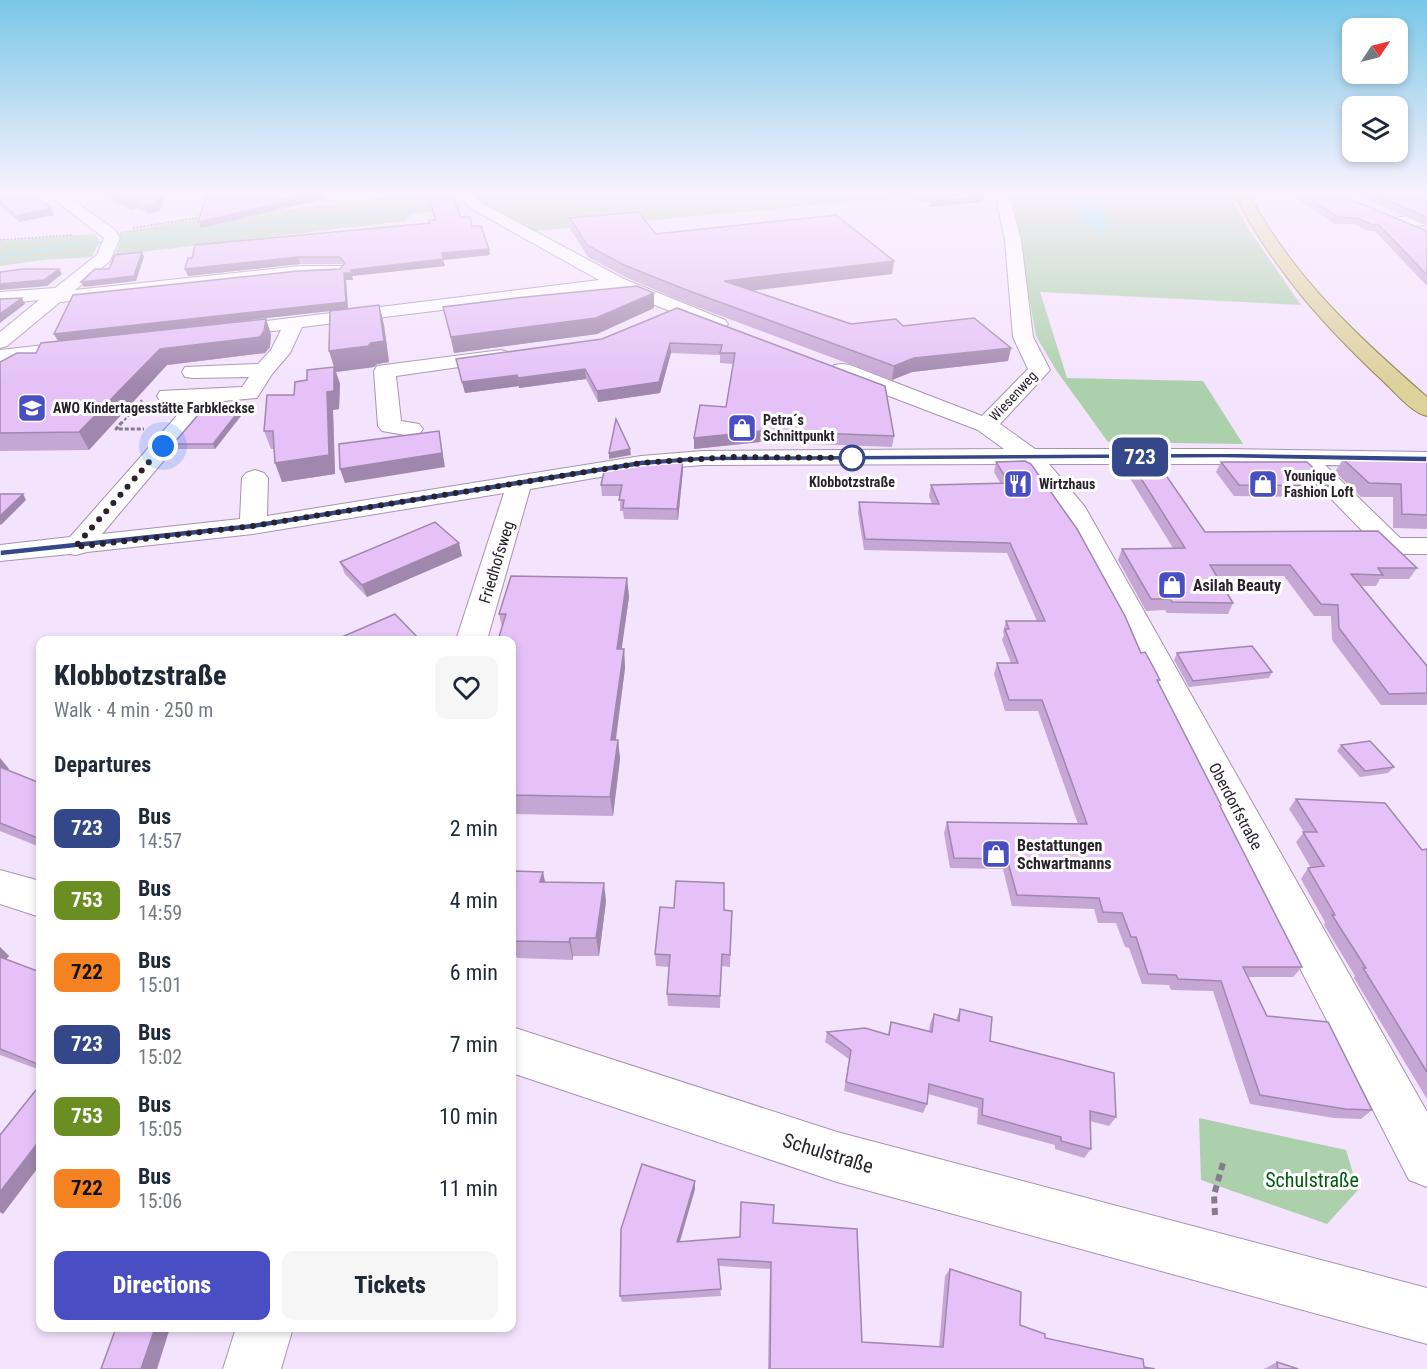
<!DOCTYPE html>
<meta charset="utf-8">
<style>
:root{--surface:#fff;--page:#f6f6f7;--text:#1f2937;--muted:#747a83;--accent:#4a4ec3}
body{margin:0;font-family:"Roboto Condensed",sans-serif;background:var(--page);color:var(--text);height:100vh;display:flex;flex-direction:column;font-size:22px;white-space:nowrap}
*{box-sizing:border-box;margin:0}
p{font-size:20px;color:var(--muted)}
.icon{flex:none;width:33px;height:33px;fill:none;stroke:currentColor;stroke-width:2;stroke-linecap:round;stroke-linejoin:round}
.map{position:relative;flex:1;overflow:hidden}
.drawer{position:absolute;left:36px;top:636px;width:480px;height:696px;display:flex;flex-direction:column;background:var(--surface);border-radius:12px;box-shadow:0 3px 9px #0003}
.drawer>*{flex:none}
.badge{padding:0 12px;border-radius:9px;font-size:21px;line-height:39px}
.needle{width:39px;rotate:55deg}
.tools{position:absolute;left:1342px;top:18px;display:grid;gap:12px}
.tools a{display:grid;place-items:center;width:66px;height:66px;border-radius:12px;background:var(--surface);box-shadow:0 3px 9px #0003;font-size:30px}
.you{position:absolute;width:30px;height:30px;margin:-15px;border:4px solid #fff;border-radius:50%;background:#1a73e8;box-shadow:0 0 0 9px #1a73e833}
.map>.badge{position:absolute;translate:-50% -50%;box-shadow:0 0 0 3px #fff}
h2{padding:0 18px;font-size:22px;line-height:54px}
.round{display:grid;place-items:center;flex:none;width:63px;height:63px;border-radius:12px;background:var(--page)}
.summary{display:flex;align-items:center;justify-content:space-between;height:102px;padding:0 18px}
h1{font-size:28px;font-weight:800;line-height:45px}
.action{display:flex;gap:12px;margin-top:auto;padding:12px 18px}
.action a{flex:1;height:69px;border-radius:12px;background:var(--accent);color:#fff;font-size:24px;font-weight:800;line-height:69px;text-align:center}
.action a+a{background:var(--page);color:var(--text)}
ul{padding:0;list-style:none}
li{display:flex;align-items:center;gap:18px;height:72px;padding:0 18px}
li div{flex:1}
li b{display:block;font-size:22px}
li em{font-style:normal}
li .badge{min-width:66px;font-weight:700;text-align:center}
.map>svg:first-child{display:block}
.green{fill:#acd0ab}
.water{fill:#72e3e6}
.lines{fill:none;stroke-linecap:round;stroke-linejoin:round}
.stream{fill:#72e3e6;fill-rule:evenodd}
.minor-casing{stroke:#a793b0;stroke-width:2}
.major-casing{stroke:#90804a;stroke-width:2}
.path-far3{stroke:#867b8d;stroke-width:1.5;stroke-dasharray:2 1.5;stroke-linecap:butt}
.path-far2{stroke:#867b8d;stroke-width:2;stroke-dasharray:3 2;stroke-linecap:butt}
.path-far1{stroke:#867b8d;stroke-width:3;stroke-dasharray:4 2;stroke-linecap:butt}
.path{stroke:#867b8d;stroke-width:6;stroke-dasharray:7 4.5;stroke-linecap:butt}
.minor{fill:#fff;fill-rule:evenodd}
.major{fill:#ddd19c;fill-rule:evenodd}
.wall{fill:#c5a6d4}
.shaded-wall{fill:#a087ad}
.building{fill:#e5c1f7;stroke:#a087ad;stroke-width:1.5}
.line{fill:#344889;stroke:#fff;stroke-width:1.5}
.walk{stroke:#29222d;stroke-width:6;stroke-dasharray:0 10.8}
.stop-dot{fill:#fff;stroke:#344889;stroke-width:3}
.labels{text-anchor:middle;stroke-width:6;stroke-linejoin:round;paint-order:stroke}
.far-street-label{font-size:14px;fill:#29222d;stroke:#fff}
.far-poi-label{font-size:14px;font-weight:bold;fill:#29222d;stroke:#fff;text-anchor:start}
.far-stop-label{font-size:14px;font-weight:bold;fill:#29222d;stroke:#fff}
.street-label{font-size:16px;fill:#29222d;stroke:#fff}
.poi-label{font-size:16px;font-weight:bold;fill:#29222d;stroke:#fff;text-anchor:start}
.near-street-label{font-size:20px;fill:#29222d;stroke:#fff}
.near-park-label{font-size:20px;fill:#005c10;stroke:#fff}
</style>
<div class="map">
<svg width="1427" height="1369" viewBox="0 0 1427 1369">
<rect width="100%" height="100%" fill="#f4e3fd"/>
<g class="green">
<path d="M446,193H453L464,209L411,214L405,221L115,255L121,240L119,232L204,218Z"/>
<path d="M474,193H943L527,232L483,206Z"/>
<path d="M1013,193H1229L1249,230L1301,305L1040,292L1067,378L1203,381L1243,444L1108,442L1056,370L1036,336L1019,241Z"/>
<path d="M95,234L99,242L92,257L43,260L0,266V241Z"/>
<path d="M1199,1118L1346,1150L1358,1190L1327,1224L1201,1180Z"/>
</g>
<path class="water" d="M1069,193H1094L1109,226L1098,233L1079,220Z"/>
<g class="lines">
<path class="stream" d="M628,193H654L453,204L360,218L309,219L197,235L81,245L0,258V256L81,243L197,233L309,217L360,216L453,202Z"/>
<g class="minor-casing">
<g id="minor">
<path d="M46,193H63L114,229L120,238L110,261L75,290L300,266H342L345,270L342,274L300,276L60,302L7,346L0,348V332L39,300L0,304V292L55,288L97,255L104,238Z"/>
<path d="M262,193H308C297,205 278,204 263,199Z"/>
<path d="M317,193H336L340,197L333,201Z"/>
<path d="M458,193H473L480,202L624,279L725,320L728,324L725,328H711L616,289L302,327L290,353L272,374L257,398L213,402L102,534L240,519L242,478L246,473L255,470L264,473L268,478L267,516L641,456L703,451L1004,449L978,430L834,375L831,370L834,365L842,364L850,365L982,416L1028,369L1013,337L1005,240L995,193H1009L1021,240L1033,337L1050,370L1000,424L1035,449H1224L1427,452V466L1325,465L1400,538H1427V554H1393L1383,552L1297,464H1049L1085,507L1427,1112V1187L1409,1180L1146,669L1060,510L1023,464L703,465L641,470L530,489L487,640H456L504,493L253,534L87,552L76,555L70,554L0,561V545L70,537L188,403L160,401L157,396L160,391L242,387L249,377L193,378L185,377L182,372L185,367L258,364L271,350L281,330L224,337L217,335L214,331L217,327L599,280L470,208Z"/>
<path d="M1427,215V225L1399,227L1391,222L1399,217Z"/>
<path d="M80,341L87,343L90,347L87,351L0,362V350Z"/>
<path d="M501,350L508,352L511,356L508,360L396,376L401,421L419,424L423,429L419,434L411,436L382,431L378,426L374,371L377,366Z"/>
<path d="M0,870L40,881V917L0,904Z"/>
<path d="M512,1027L837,1132L1427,1288V1344L837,1182L512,1073Z"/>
<path d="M236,1328H293L281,1369H223Z"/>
</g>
</g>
<g class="major-casing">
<path id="major" d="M1234,193H1248C1294,278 1355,334 1427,397V416C1411,412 1397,394 1384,382C1324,326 1271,267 1234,193Z"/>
</g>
<g class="path-far3">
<path d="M354,202L436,193"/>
<path d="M133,228L203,217"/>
<path d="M0,240L72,235"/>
</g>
<path class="path-far2" d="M121,424L142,400"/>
<path class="path-far1" d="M122,422L116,429H144"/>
<path class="path" d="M1215,1215L1214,1195L1223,1163"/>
<use href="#minor" class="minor"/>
<use href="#major" class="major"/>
</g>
<g class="wall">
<path d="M0,193L51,208L54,215L19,222L0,206Z"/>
<path d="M100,193H166L160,211L148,214L138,208L130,210Z"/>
<path d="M427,193H451L461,217L472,226L490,255L443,260L445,266L352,276L353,280H346L348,309L379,305L384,325L389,362L377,364L374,367L336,372L340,384L339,409L333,410L335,474L282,482L274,449H271L264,431L307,380L334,367L330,311L191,327L271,334L270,347L265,353L167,365L89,450L0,451V362L36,353L58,341L54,334L340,269L344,266L342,264H300L188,276L185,269L430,223L435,220Z"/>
<path d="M885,193H976L982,202L930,207V203Z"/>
<path d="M1288,193H1335L1427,231V286L1375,231H1369L1354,224H1335Z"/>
<path d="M1353,193H1427V226Z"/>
<path d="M570,218L656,234L894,261L892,274L751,290L851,324L903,326L1011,348L1008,361L912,372L892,380L684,302L625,277L588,257L571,230Z"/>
<path d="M654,293V308L597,334L454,353L443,307Z"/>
<path d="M677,308L894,436L892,447L760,442L694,449V438L726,407L733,364L720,363V355L671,353L660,393L598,402L586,379L519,388V386L465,393L456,359L602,339Z"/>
<path d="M242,407L244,412L215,449H176L173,444Z"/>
<path d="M1343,459H1427V529L1393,528V497H1361L1335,472Z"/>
<path d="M1130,461L1205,532L1417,568L1409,579H1380L1376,586H1360L1427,666V705H1381L1332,640L1331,616H1314L1284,576H1217L1233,603L1228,614L1167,613L1165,610L1146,611L1118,560L1122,549L1173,548L1126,472Z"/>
<path d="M996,462L1141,653L1160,680L1158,683L1220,807L1302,967L1293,977H1248L1267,1016L1372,1110L1361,1119L1334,1118L1250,1104L1213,991L1171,990L1169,985L1142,984L1129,948L1125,947L1116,923H1098L1094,909L1012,906L1003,869L950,868L944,833L947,822L1078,824L1038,711H1005L994,674L997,663H1011L1002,640L1004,635L1003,632L1006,621H1037L1007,553L864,550L858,513L859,502L932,504L929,496L931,485L1001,484L994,472Z"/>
<path d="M1221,462L1332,486L1326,497L1234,496L1216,472Z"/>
<path d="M640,465L683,470L678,520L624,519L623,511H620V496H602L601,485Z"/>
<path d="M462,556L367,597L345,574L340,562Z"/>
<path d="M627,578L629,597L621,649H624L625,668L616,740H618L620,759L613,816L512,814V640L502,627L499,614Z"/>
<path d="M1177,653L1272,672L1269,678L1189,687L1174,660Z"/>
<path d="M1341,745L1394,767L1388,773L1360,777L1337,751Z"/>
<path d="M0,758L9,769L8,770L40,783V847L0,831Z"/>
<path d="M1296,799L1422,850L1427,849V1099L1354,978L1355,976L1324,925L1325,922L1301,879L1308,868H1311L1296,842L1304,832L1289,809Z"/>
<path d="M512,871L606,901L599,956H573V960L517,958L514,949H512Z"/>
<path d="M724,910L732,911L730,967L721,966L720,1008L668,1006L667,994L669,967L656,966L655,954Z"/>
<path d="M0,947L9,956L6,959L40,972V1070L0,1055Z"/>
<path d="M960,1009L990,1041L1116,1117L1109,1126L1090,1121L1091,1149L1084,1158L1055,1149V1145L977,1124L978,1108L928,1094L927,1104L923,1113L844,1091L849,1059L825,1042L827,1032L888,1034L891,1022L929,1031L930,1024L934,1014L956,1020Z"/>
<path d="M695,1181V1189L680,1242L739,1237L773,1223L862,1342L939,1347L945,1276L950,1269L1020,1325L1045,1338L1144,1367L1155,1369H768L770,1269L719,1266L721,1296L622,1302L620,1296Z"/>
<path d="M1277,1362L1298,1369H1264Z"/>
</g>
<g class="shaded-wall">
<path d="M160,193H166L160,211L148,214L145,206Z"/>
<path d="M322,193L324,199L201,228L198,222Z"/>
<path d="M983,197L982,202L930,207L931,202Z"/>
<path d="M135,200L138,208L130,210L126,202Z"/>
<path d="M51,208L54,215L19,222L16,216Z"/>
<path d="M489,249L490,255L443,260L445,266L352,276L353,280H346L348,309L58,341L54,334L344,273L351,270L442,253Z"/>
<path d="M142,252L144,257L136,281L84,287L81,282L134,276Z"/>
<path d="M298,257L300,264L188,276L185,269Z"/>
<path d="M894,261L892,274L724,294V281Z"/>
<path d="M59,269L62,274L47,286L0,290V284Z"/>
<path d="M654,293V308L597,334L454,353L451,337Z"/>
<path d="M22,298L25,304L0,323V314Z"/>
<path d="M379,305L384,325L389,362L377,364L374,367L336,372L340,384L339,409L333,410L335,474L282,482L275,463L327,392L334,367L329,351Z"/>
<path d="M266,319L271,334L270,347L265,353L167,365L89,450L79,432L160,349Z"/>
<path d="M670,343L671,353L660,393L598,402L597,391Z"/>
<path d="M1011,348L1008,361L912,372L892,380L894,366L914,358Z"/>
<path d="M585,369L586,379L519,388L518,378Z"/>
<path d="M517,375L519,386L465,393L462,382Z"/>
<path d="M242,407L244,412L215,449L213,444Z"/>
<path d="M439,431L445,467L345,483L340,469Z"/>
<path d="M761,431L760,442L694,449V438Z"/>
<path d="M630,449L631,455L609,459V453Z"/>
<path d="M683,459V470L678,520L677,509Z"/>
<path d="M23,494L26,500L2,524L0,525V516Z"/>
<path d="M459,543L462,556L367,597L362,585Z"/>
<path d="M627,578L629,597L619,668L617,649Z"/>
<path d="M624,649L625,668L613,759L611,740Z"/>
<path d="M618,740L620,759L613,816L610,797Z"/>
<path d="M0,758L9,769L0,776Z"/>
<path d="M543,872L547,890L540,882Z"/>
<path d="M604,883L606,901L599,956L596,938Z"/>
<path d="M570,938L573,956V960L569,942Z"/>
<path d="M0,947L9,956L2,964L0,962Z"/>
<path d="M40,1140V1165L3,1214L0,1212V1192Z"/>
<path d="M695,1181V1189L677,1250V1242Z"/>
<path d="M155,1328H170L157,1369H141Z"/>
</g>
<g class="building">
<path d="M0,193H29L51,208L16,216L0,202Z"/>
<path d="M110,193H160L157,203L145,206L135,200L126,202Z"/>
<path d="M207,193H260V195L285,199L302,193H322L198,222Z"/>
<path d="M427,193H451L461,217H470L472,226H481L489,249L442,253L443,259L351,270V273H344L346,302L54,334L73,295L298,271L340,269L345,263L340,257H298L185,269L188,258H192L195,245L430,223L429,220H436Z"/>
<path d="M909,193H976L983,197L931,202V198Z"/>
<path d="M1300,193H1335L1427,231V275L1378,224L1372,225L1357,218L1338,217Z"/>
<path d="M1370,193H1427V217Z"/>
<path d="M638,212L656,234L836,215L894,261L724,281L851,324L896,319L903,326L974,318L1011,348L914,358L894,366L684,289L624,265L587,245L570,218Z"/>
<path d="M142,252L134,276L81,282L95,269H109L115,255Z"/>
<path d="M23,269H59L44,280L0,284V272Z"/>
<path d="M637,286L654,293L596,318L451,337L443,307L516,298Z"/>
<path d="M22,298L0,314V299Z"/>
<path d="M379,305L384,341L371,343L368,346L329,351L330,311Z"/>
<path d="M677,308L885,386L894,436L761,431L694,438L700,405L726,407L735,353H720L722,345L670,343L659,382L597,391L585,369L518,378L517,375L462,382L456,359L602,339Z"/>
<path d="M266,319L264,331L260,337L160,349L79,432L0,433V362L17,353H36L41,343Z"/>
<path d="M334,367V391L327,392L329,455L275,463L273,431H264L267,395H294L295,382L307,380V370Z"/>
<path d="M205,407H242L213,444H173Z"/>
<path d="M616,419L630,449L609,453Z"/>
<path d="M439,431L442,453L340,469L339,444Z"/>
<path d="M1139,455H1152L1205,532L1378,531L1417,568H1378L1383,575L1351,574L1427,666V693L1389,694L1339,628L1338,605L1321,604L1290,565H1210L1233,603L1172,602L1170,599H1151L1122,549L1185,548L1130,461Z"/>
<path d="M683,459L677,509L623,508L624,500H619L622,485H601L605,467L639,462L640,465Z"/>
<path d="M1343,459H1427V515L1402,514L1401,484L1369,483Z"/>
<path d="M1025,461L1031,464L1077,529L1125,616L1141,653L1145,652L1149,659L1160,680H1157L1221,805L1220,806L1302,967H1243L1267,1016L1328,1022L1372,1110L1345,1109L1260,1095L1221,981L1178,979L1176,975L1148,974L1136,937H1131L1122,913L1103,912L1099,898L1017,895L1007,859L954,858L947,822L1087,824L1042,700H1009L997,663H1018L1005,629H1009L1006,621H1045L1010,543L865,539L859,502L939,504L931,485L1009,483L996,462Z"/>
<path d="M1221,462H1307L1332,486L1239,485Z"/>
<path d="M0,494H23L0,516Z"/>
<path d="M435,522L459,543L362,585L340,562Z"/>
<path d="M511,576L627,578L617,649H624L611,740H618L610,797L512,795V640H498L506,614H499Z"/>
<path d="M395,614L420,640H335Z"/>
<path d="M1252,646L1272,672L1193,681L1177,653Z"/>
<path d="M1370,741L1394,767L1365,771L1341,745Z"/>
<path d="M0,767L40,783V839L0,823Z"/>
<path d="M1296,799L1385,803L1422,850L1427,849V1072L1363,968H1366L1332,915H1335L1308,868L1324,866L1303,832H1317Z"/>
<path d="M512,871L543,872L540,882L604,883L596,938H570L569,942L512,941L514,931H512Z"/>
<path d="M676,881L724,883V910L732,911L730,955L722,954L720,996L667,994L670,955L655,954L660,907L674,908Z"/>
<path d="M0,957L40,972V1065L0,1049Z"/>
<path d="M960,1009L992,1017L990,1041L1114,1073L1116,1117L1090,1111L1091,1149L1061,1141V1137L982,1115L983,1099L929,1084L927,1104L846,1082L851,1050L827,1032L865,1028L889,1035L891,1022L932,1032L934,1014L959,1021Z"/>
<path d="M40,1085V1140L0,1192V1135Z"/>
<path d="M642,1164L695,1181L677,1242L740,1237L741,1202L774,1205L773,1223L857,1229L862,1342L943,1347L950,1269L1021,1292L1020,1325L1045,1334V1338L1143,1359L1144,1367L1155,1369H770L771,1262L718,1259L721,1289L620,1296L621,1229Z"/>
<path d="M116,1328H155L141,1369H101Z"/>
<path d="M1277,1362L1298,1369H1278Z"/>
</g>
<linearGradient id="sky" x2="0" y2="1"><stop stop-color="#79c7e7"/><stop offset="0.5" stop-color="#faf2fe"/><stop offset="1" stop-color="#faf2fe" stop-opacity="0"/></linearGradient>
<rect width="1427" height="385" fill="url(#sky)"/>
<path class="line" d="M1224,453L1427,456V462L1224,458L703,461L641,466L253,529L0,556V550L253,523L641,460L703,456Z"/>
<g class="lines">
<path class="walk" d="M163,446L75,547L253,526L641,463L729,457L852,458"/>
</g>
<defs>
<g id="school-square" transform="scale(1.5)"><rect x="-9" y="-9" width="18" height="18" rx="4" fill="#4a4ec3" stroke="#fff"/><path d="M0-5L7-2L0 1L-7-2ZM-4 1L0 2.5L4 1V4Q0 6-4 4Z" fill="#fff"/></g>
<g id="shop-square" transform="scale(1.5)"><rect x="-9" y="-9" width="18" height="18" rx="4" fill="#4a4ec3" stroke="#fff"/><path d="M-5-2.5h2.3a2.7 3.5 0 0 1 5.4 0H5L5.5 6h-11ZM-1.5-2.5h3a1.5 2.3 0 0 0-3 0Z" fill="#fff"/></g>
<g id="restaurant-square" transform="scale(1.5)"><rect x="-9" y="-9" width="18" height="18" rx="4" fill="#4a4ec3" stroke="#fff"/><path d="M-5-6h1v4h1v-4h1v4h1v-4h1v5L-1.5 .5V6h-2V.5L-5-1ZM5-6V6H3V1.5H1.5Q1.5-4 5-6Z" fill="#fff"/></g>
</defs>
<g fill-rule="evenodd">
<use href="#school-square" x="32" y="408"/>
<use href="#shop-square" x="742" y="428"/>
<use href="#restaurant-square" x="1018" y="484"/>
<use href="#shop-square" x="1263" y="484"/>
<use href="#shop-square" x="1172" y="585"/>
<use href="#shop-square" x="996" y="854"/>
</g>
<circle class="stop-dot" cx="852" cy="458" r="12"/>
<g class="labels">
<g class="far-street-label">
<text transform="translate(1013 396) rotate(-47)" y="5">Wiesenweg</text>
</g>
<g class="far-poi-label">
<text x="53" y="413">AWO Kindertagesstätte Farbkleckse</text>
<text x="763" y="425">Petra´s<tspan x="763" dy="16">Schnittpunkt</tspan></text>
<text x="1284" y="481">Younique<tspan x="1284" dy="16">Fashion Loft</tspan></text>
<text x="1039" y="489">Wirtzhaus</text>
</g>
<g class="far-stop-label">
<text x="852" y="487">Klobbotzstraße</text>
</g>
<g class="street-label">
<text transform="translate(496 562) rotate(-73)" y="6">Friedhofsweg</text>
<text transform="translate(1236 806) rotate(62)" y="6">Oberdorfstraße</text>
</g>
<g class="poi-label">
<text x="1193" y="591">Asilah Beauty</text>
<text x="1017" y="851">Bestattungen<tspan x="1017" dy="18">Schwartmanns</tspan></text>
</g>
<g class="near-street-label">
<text transform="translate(828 1153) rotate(17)" y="7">Schulstraße</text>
</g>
<g class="near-park-label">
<text x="1312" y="1187">Schulstraße</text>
</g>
</g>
</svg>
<div class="tools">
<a><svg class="needle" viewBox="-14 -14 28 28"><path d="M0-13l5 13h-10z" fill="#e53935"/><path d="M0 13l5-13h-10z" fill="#747a83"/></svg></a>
<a><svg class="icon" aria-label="layers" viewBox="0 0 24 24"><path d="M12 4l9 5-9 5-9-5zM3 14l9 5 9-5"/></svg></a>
</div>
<div class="you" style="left:163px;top:446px"></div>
<b class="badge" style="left:1140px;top:457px;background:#344889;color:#fff">723</b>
<section class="drawer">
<div class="summary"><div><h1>Klobbotzstraße</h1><p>Walk · 4 min · 250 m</p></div><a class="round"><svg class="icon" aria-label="heart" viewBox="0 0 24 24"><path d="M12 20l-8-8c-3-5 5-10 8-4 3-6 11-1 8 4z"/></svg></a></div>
<h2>Departures</h2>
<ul>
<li><span class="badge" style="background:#344889;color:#fff">723</span><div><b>Bus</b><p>14:57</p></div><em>2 min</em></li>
<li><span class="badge" style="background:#6b8e23;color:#fff">753</span><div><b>Bus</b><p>14:59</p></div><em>4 min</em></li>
<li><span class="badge" style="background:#f58220;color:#111">722</span><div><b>Bus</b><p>15:01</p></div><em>6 min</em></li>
<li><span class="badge" style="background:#344889;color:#fff">723</span><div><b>Bus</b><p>15:02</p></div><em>7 min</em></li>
<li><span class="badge" style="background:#6b8e23;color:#fff">753</span><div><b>Bus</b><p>15:05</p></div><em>10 min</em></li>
<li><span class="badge" style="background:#f58220;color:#111">722</span><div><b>Bus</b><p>15:06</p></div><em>11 min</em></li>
</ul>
<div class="action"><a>Directions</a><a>Tickets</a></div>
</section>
</div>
